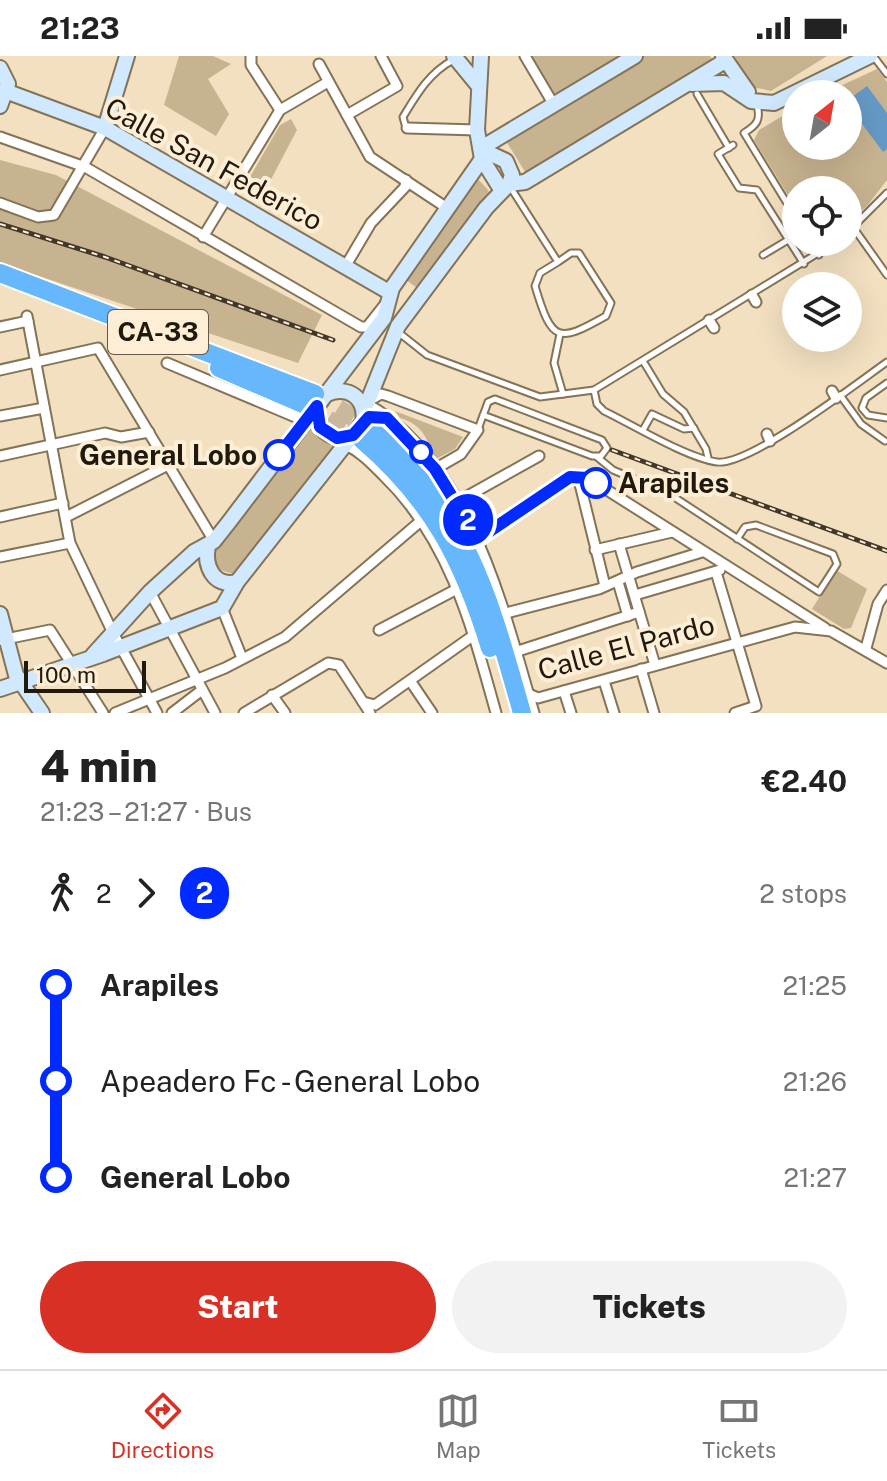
<!DOCTYPE html>
<meta charset="utf-8">
<style>
:root{--surface:#fff;--page:#f2f2f2;--text:#222;--muted:#767676;--line:#e0e0e0;--accent:#d93025}
body{margin:0;font-family:"Public Sans",sans-serif;background:var(--page);color:var(--text);height:100vh;display:flex;flex-direction:column;font-size:30px;white-space:nowrap}
*{box-sizing:border-box;margin:0}
p{font-size:26px;color:var(--muted)}
.icon{flex:none;width:44px;height:44px;fill:none;stroke:currentColor;stroke-width:2;stroke-linecap:round;stroke-linejoin:round}
.map{position:relative;height:657px;overflow:hidden}
.details{display:flex;flex-direction:column;background:var(--surface);flex:1}
.details>*{flex:none}
.badge{padding:0 16px;border-radius:26px;font-size:28px;line-height:52px}
.needle{width:52px;rotate:31deg}
.buttons{position:absolute;left:782px;top:24px;display:grid;gap:16px}
.buttons a{display:grid;place-items:center;width:80px;height:80px;border-radius:50%;background:var(--surface);box-shadow:0 8px 32px #0002;font-size:40px}
.scale{position:absolute;left:24px;bottom:20px;width:122px;box-sizing:border-box;padding-left:8px;border:4px solid #20190e;border-top:0;font-size:22px;line-height:28px;white-space:nowrap;color:#20190e;-webkit-text-stroke:6px #feeed5;paint-order:stroke}
.map>.badge{position:absolute;translate:-50% -50%;box-shadow:0 0 0 4px #fff}
.legs{display:flex;align-items:center;gap:12px;height:88px;padding:0 40px;font-size:26px}
.legs p{margin-inline-start:auto}
.headline{display:flex;align-items:center;justify-content:space-between;height:136px;padding:0 40px}
h1{font-size:44px;font-weight:800;line-height:60px}
.action{display:flex;gap:16px;margin-top:auto;padding:16px 40px}
.action a{flex:1;height:92px;border-radius:48px;background:var(--accent);color:#fff;font-size:32px;font-weight:800;line-height:92px;text-align:center}
.action a+a{background:var(--page);color:var(--text)}
ul{padding:0 40px;list-style:none}
li{display:flex;align-items:center;gap:28px;height:96px;font-size:30px}
li i{display:grid;place-items:center;width:12px;height:100%;margin:0 10px;background:currentColor}
li i::after{content:'';width:20px;height:20px;margin:-10px;border:6px solid;border-radius:50%;background:var(--surface)}
li p{margin-inline-start:auto}
li:first-child i{background:linear-gradient(#0000 50%,currentColor 0)}
li:last-child i{background:linear-gradient(currentColor 50%,#0000 0)}
.status{display:flex;justify-content:space-between;align-items:center;height:56px;padding:0 40px;background:var(--surface);direction:ltr}
.status svg{height:22px;fill:currentColor}
.tabs{display:flex;justify-content:space-around;align-items:center;height:112px;border-top:2px solid var(--line);background:var(--surface);font-size:22px;color:var(--muted)}
.tabs a{display:grid;justify-items:center;gap:4px}
.tabs .current{color:var(--accent)}
.map>svg:first-child{display:block}
.green{fill:#c8b390}
.water{fill:#6699c6}
.lines{fill:none;stroke-linecap:round;stroke-linejoin:round}
.highway-tunnel{stroke:#c9b89d;stroke-width:18;stroke-dasharray:18 9;stroke-linecap:butt}
.lane-casing{stroke:#847356;stroke-width:9}
.street-casing{stroke:#847356;stroke-width:13}
.secondary-casing{stroke:#847356;stroke-width:18}
.highway-casing{stroke:#fff;stroke-width:22}
.lane{stroke:#fff;stroke-width:5}
.street{stroke:#fff;stroke-width:9}
.secondary{stroke:#d1e9fe;stroke-width:14}
.highway{stroke:#66b7fb;stroke-width:18}
.rail-casing{stroke:#41382a;stroke-width:5}
.rail{stroke:#feeed5;stroke-width:2;stroke-dasharray:6;stroke-linecap:butt}
.line-1-casing{stroke:#fff;stroke-width:18}
.line-1{stroke:#002aff;stroke-width:12}
.stop-1-dot{fill:#fff;stroke:#002aff;stroke-width:4}
.labels{text-anchor:middle;stroke-width:8;stroke-linejoin:round;paint-order:stroke}
.shield{fill:#feeed5;stroke:#63594a;stroke-width:2}
.shield-label{font-size:26px;font-weight:bold;fill:#20190e}
.street-label{font-size:28px;fill:#20190e;stroke:#feeed5}
.stop-label{font-size:28px;font-weight:bold;fill:#20190e;stroke:#feeed5;text-anchor:end}
</style>
<div class="status"><b>21:23</b><svg viewBox="0 0 49 12"><path d="M0 12V9h3v3zM5 12V6h3v6zM10 12V3h3v9zM15 12V0h3v12zM26 1h20v11H26zM47 4h2v5h-2z"/></svg></div>
<div class="map">
<svg width="887" height="657" viewBox="0 0 887 657">
<rect width="100%" height="100%" fill="#f3e0c1"/>
<g class="green">
<path d="M179,0H213L231,8L208,23L229,58L216,80L164,49Z"/>
<path d="M531,0H628L556,43Z"/>
<path d="M644,0H710L713,4L527,119L506,85Z"/>
<path d="M734,0H827L771,35L752,31Z"/>
<path d="M877,13L887,26V124L867,150L848,166V134H796V152L754,84L759,74L796,52V90H848V38H823Z"/>
<path d="M291,63L297,74L267,131L250,121L280,69Z"/>
<path d="M0,104L56,119L322,259L298,307L0,207Z"/>
<path d="M477,122L489,135L424,233L420,234L406,224L471,123Z"/>
<path d="M395,355L463,381L455,393L438,402L431,399C429,380 418,367 400,362Z"/>
<path d="M310,372L336,391L234,518L216,513L215,491Z"/>
<path d="M836,514L867,533L851,572L844,573L812,553Z"/>
</g>
<path class="water" d="M867,30L887,57V93L883,96L848,49V44Z"/>
<g class="lines">
<g class="highway-tunnel">
<path d="M315,338L370,372"/>
<path d="M305,349L362,384"/>
</g>
<g class="lane-casing">
<g id="lane">
<path d="M874,1L887,18"/>
<path d="M697,38L729,92"/>
<path d="M757,49C761,64 757,69 744,77L796,162"/>
<path d="M406,72L403,61C417,38 429,17 453,4"/>
<path d="M733,89L718,98L739,132L757,134L804,208"/>
<path d="M509,129L558,206L540,217L535,230C552,287 558,287 606,260L611,247L579,197H571L558,206"/>
<path d="M853,171L887,219"/>
<path d="M848,176L887,137"/>
<path d="M811,186L819,199"/>
<path d="M763,199L788,184"/>
<path d="M398,276L427,299L540,341L594,334L836,186"/>
<path d="M560,278L554,307L563,338"/>
<path d="M643,305L663,338L684,356L706,393L708,402"/>
<path d="M887,327L866,342L862,352L868,359L887,362"/>
<path d="M594,334L597,348L604,355C633,369 687,402 717,406C750,410 857,327 887,306"/>
<path d="M840,339L861,368L885,385"/>
<path d="M397,373L420,397"/>
<path d="M478,374C481,364 485,355 488,346L495,343L602,384L607,392L601,400H592L483,359"/>
<path d="M643,374L652,358L684,373L694,372"/>
<path d="M597,401L613,414L671,439L819,536L837,508L833,498L756,469L745,471L737,483"/>
</g>
</g>
<g class="street-casing">
<g id="street">
<path d="M251,0V9L280,54"/>
<path d="M525,0L554,49"/>
<path d="M319,8L370,101L447,152"/>
<path d="M347,59L397,30L381,0"/>
<path d="M407,72L477,74"/>
<path d="M0,81L85,111L361,271H367L386,247"/>
<path d="M0,147L38,161L54,159L105,72"/>
<path d="M203,181L280,54L328,26"/>
<path d="M345,211L371,167L405,131L406,124"/>
<path d="M752,239L756,246"/>
<path d="M27,260L70,487L113,577L157,657"/>
<path d="M709,264L714,272"/>
<path d="M0,271L28,265"/>
<path d="M167,307L305,365"/>
<path d="M0,314L98,292L214,485"/>
<path d="M832,335L836,342"/>
<path d="M370,344L381,338L388,340L478,374L461,398L435,413"/>
<path d="M364,346C469,403 503,551 534,657"/>
<path d="M0,360L44,352"/>
<path d="M767,378L770,385"/>
<path d="M346,389C361,396 372,408 384,420C450,484 472,571 496,657"/>
<path d="M0,400L105,377L121,381L149,376"/>
<path d="M578,420L588,422L825,572"/>
<path d="M578,420L605,530"/>
<path d="M457,446L539,400"/>
<path d="M0,461L63,447"/>
<path d="M66,461L168,409"/>
<path d="M478,483L570,421L578,420"/>
<path d="M619,488L655,609"/>
<path d="M595,494L672,476"/>
<path d="M0,501L70,487"/>
<path d="M716,516L756,650L735,657"/>
<path d="M618,526L628,560"/>
<path d="M150,536L215,657"/>
<path d="M635,539L720,514"/>
<path d="M222,552L242,602"/>
<path d="M506,557L599,533L637,516L702,496"/>
<path d="M379,574L457,533"/>
<path d="M1,584L50,574L103,657"/>
<path d="M866,592L878,548L887,534"/>
<path d="M518,595L639,556"/>
<path d="M641,613L654,657"/>
<path d="M604,625L614,657"/>
<path d="M411,626L432,657"/>
<path d="M564,635L571,657"/>
<path d="M529,638L538,642L795,571L831,575L887,607"/>
<path d="M272,639L285,657"/>
<path d="M115,657L225,612L285,581L422,464"/>
<path d="M172,657L202,634"/>
<path d="M244,657L328,607L339,609L363,646"/>
<path d="M370,657L363,646L375,649L474,579"/>
</g>
</g>
<g class="secondary-casing">
<g id="secondary">
<path d="M454,0L477,28"/>
<path d="M481,0L477,74L482,103L502,135"/>
<path d="M723,0L748,36"/>
<path d="M0,12L8,28L0,50"/>
<path d="M692,28L724,27L751,45L774,47L870,0"/>
<path d="M8,36L105,72L389,236"/>
<path d="M105,72L127,0"/>
<path d="M509,128L525,126L725,5"/>
<path d="M317,350C314,373 331,387 353,379"/>
<path d="M364,355L398,270L486,152L509,128L512,119L506,105L491,98L482,103"/>
<path d="M208,490C204,509 213,532 237,526"/>
<path d="M0,558L16,619L42,657"/>
<path d="M93,599L150,536L194,496L214,485L229,466L384,262L392,232L482,103L488,88L635,0"/>
<path d="M0,633L103,598L222,552L237,526L363,366C367,343 349,329 327,338"/>
</g>
</g>
<g class="highway-casing">
<g id="highway">
<path d="M0,217L315,338"/>
<path d="M219,312L305,349"/>
<path d="M370,372C468,457 488,537 522,657"/>
<path d="M362,384C432,444 463,504 490,592"/>
</g>
</g>
<use href="#lane" class="lane"/>
<use href="#street" class="street"/>
<use href="#secondary" class="secondary"/>
<use href="#highway" class="highway"/>
<g class="rail-casing">
<g id="rail">
<path d="M0,168L105,201L333,284"/>
<path d="M612,394L887,495"/>
</g>
</g>
<use href="#rail" class="rail"/>
</g>
<g class="lines">
<g class="line-1-casing">
<path id="line-1" d="M279,399L317,350L320,371L337,382L353,379L369,361L387,362L435,413L478,483L570,421L588,422L596,427"/>
</g>
<use href="#line-1" class="line-1"/>
</g>
<g class="stop-1-dot">
<circle cx="421" cy="396" r="10"/>
<circle cx="279" cy="399" r="14"/>
<circle cx="596" cy="427" r="14"/>
</g>
<g class="labels">
<rect class="shield" x="108" y="254" width="100" height="44" rx="6"/>
<g class="shield-label">
<text x="158" y="285">CA-33</text>
</g>
<g class="street-label">
<text transform="translate(214 108) rotate(29)" y="10">Calle San Federico</text>
<text transform="translate(626 591) rotate(-15)" y="10">Calle El Pardo</text>
</g>
<g class="stop-label">
<text x="257" y="409">General Lobo</text>
<text x="618" y="437" text-anchor="start">Arapiles</text>
</g>
</g>
</svg>
<div class="buttons">
<a><svg class="needle" viewBox="-14 -14 28 28"><path d="M0-13l5 13h-10z" fill="#e53935"/><path d="M0 13l5-13h-10z" fill="#767676"/></svg></a>
<a><svg class="icon" aria-label="locate" viewBox="0 0 24 24"><circle cx="12" cy="12" r="6"/><path d="M12 2v4M12 18v4M2 12h4M18 12h4"/></svg></a>
<a><svg class="icon" aria-label="layers" viewBox="0 0 24 24"><path d="M12 4l9 5-9 5-9-5zM3 14l9 5 9-5"/></svg></a>
</div>
<div class="scale">100 m</div>
<b class="badge" style="left:468px;top:464px;background:#002aff;color:#fff">2</b>
</div>
<section class="details">
<div class="headline"><div><h1>4 min</h1><p>21:23 – 21:27 · Bus</p></div><b>€2.40</b></div>
<div class="legs"><svg class="icon" aria-label="walk" viewBox="0 0 24 24"><circle cx="13" cy="4" r="2"/><path d="M13 8l-2 6 4 7M11 14l-3 7M7 12l3-4h3l4 4"/></svg>2<svg class="icon" aria-label="forward" viewBox="0 0 24 24"><path d="M9 5l7 7-7 7"/></svg><b class="badge" style="background:#002aff;color:#fff">2</b><p>2 stops</p></div>
<ul>
<li><i style="color:#002aff"></i><b>Arapiles</b><p>21:25</p></li>
<li><i style="color:#002aff"></i><span>Apeadero Fc - General Lobo</span><p>21:26</p></li>
<li><i style="color:#002aff"></i><b>General Lobo</b><p>21:27</p></li>
</ul>
<div class="action"><a>Start</a><a>Tickets</a></div>
</section>
<nav class="tabs">
<a class="current"><svg class="icon" aria-label="directions" viewBox="0 0 24 24"><path d="M12 3l9 9-9 9-9-9zM9 14v-3h6M13 9l2 2-2 2"/></svg>Directions</a>
<a><svg class="icon" aria-label="map" viewBox="0 0 24 24"><path d="M3 6l6-2 6 2 6-2v14l-6 2-6-2-6 2zM9 4v14M15 6v14"/></svg>Map</a>
<a><svg class="icon" aria-label="tickets" viewBox="0 0 24 24"><path d="M3 7h18v10H3zM15 7v10"/></svg>Tickets</a>
</nav>
